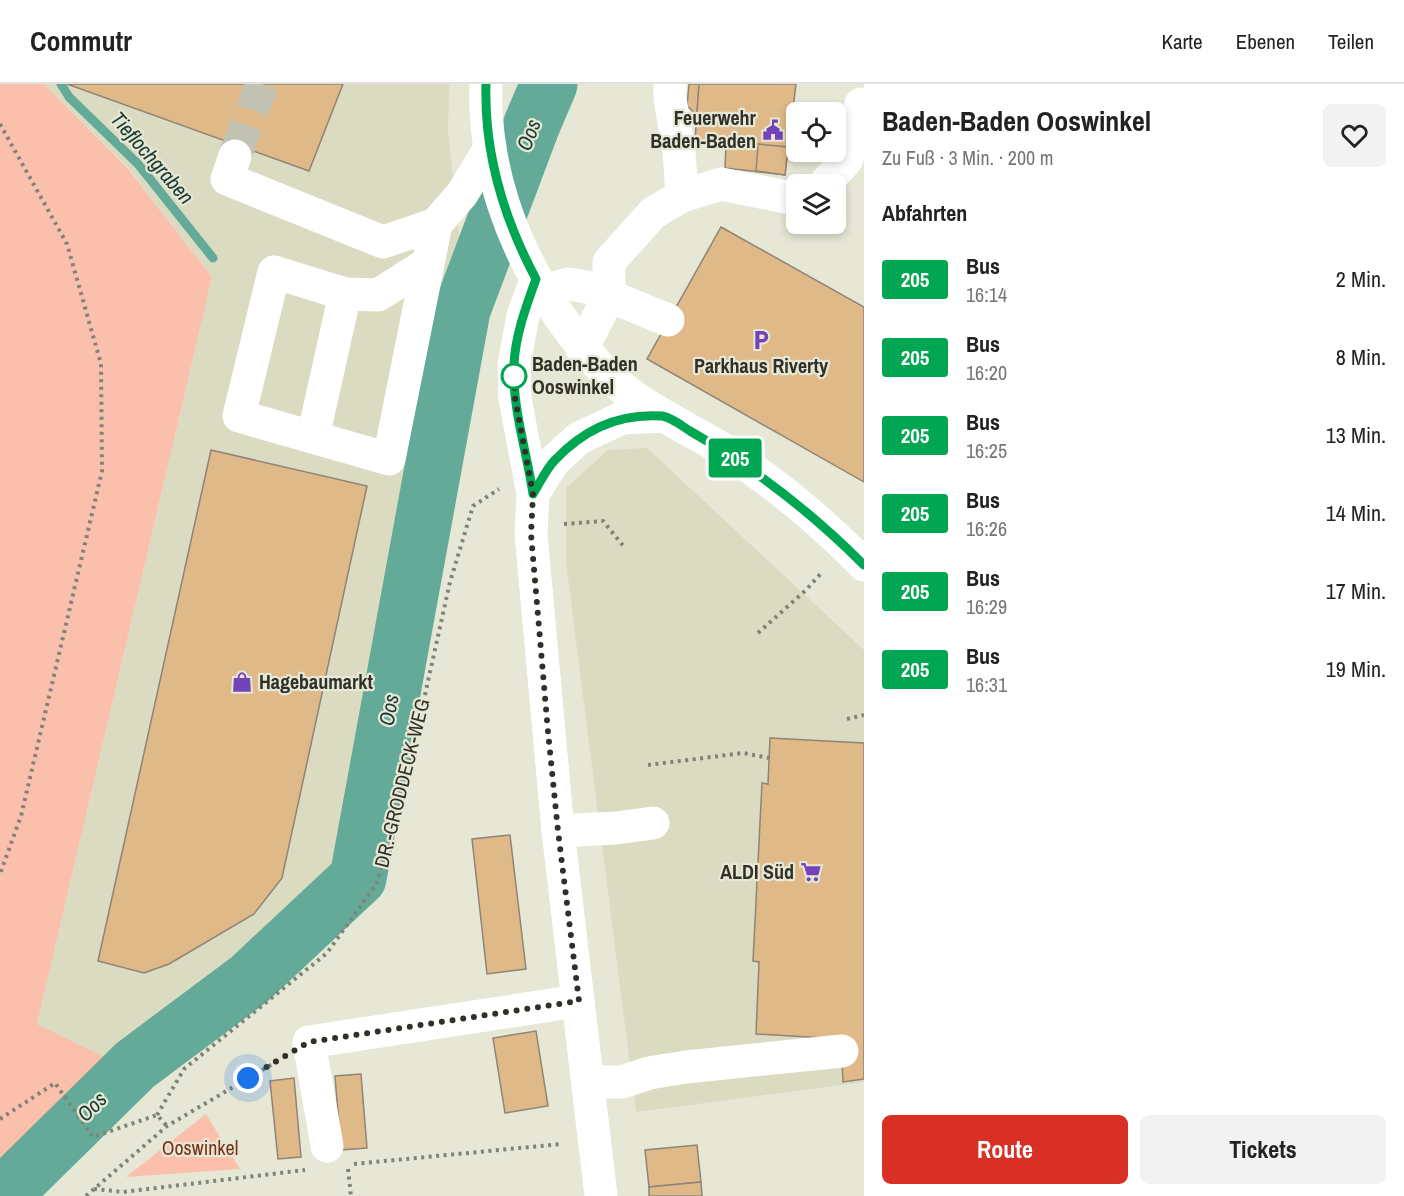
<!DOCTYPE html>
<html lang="de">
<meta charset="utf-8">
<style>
:root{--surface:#fff;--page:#f2f2f2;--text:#222;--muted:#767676;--line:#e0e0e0;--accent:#d93025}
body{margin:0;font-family:"Archivo Narrow",sans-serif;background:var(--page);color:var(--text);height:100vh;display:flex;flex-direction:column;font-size:22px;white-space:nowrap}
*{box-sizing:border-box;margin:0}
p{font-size:20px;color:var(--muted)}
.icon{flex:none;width:33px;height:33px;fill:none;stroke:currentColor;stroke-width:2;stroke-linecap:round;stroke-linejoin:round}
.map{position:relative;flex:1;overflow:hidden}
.side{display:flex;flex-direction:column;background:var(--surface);width:540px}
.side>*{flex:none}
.badge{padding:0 12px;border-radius:4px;font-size:21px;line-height:39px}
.controls{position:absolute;left:786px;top:18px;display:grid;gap:12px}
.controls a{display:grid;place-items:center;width:60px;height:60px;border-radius:9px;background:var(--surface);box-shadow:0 3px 9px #0003;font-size:30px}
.you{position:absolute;width:30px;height:30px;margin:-15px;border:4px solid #fff;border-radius:50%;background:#1a73e8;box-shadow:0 0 0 9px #1a73e833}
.map>.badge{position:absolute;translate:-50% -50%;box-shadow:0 0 0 3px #fff}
h2{padding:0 18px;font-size:22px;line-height:54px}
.round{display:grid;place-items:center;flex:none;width:63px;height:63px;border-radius:9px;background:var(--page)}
.head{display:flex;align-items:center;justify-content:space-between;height:102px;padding:0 18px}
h1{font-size:28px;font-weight:700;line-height:45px}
.primary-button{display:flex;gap:12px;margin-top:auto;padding:12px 18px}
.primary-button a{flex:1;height:69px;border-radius:9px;background:var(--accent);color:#fff;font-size:24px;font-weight:700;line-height:69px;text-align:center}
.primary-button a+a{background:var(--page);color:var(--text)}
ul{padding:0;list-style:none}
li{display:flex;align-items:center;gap:18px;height:78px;padding:0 18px}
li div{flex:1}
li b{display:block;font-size:22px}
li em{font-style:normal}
li .badge{min-width:66px;font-weight:700;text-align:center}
header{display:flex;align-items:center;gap:36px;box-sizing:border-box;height:84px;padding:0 30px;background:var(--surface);border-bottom:2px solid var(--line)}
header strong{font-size:28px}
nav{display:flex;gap:33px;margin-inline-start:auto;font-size:21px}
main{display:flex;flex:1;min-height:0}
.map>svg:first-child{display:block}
.built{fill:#dbdbc2}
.green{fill:#fbc0ac}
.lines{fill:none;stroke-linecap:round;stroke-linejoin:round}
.stream{stroke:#63ab98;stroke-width:9}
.river{stroke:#63ab98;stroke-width:57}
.building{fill:#dfb988;stroke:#8f8476;stroke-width:1.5}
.minor-tunnel{stroke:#c2c2b3;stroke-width:33;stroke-dasharray:33 16;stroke-linecap:butt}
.path{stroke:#828377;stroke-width:4;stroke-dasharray:3 4.5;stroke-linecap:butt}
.minor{stroke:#fff;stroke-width:33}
.line-casing{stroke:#fff;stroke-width:14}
.line{stroke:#00a651;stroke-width:9}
.walk{stroke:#303029;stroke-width:6;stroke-dasharray:0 10.8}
.stop-dot{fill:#fff;stroke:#00a651;stroke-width:3}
.labels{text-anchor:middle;stroke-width:4.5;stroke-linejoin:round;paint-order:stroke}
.poi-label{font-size:20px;font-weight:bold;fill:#303029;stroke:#e6e7d5;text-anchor:end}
.stop-label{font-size:20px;font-weight:bold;fill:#303029;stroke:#e6e7d5;text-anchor:start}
.street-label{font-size:20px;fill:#303029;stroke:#e6e7d5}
.park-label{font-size:20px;fill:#7a3217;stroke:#e6e7d5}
.water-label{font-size:21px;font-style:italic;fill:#183a32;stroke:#e6e7d5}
</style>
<header>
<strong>Commutr</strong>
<nav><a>Karte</a><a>Ebenen</a><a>Teilen</a></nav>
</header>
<main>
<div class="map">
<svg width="864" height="1112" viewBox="0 0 864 1112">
<rect width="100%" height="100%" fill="#e6e7d5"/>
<g class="built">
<path d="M44,0H449L448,46L462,182L342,794L119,980L37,940L212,193L130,86Z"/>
<path d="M647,364L864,566V998L636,1028L566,478V404L608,366Z"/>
</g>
<g class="green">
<path d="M0,0H44L129,86L212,193L37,940L119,980L0,1094Z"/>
<path d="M206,1030L240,1085L126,1093Z"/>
</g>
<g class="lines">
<path class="stream" d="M61,0L69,13L138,80L213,174"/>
<path class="river" d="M2,1112L135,981L250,895L358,794L462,226L532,40L549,0"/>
</g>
<g class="building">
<path d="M67,0H343L309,87Z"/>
<path d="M689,0H699L697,31L687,22Z"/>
<path d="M699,0H796L785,91L725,84L726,59L695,56Z"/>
<path d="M758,60L788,63L785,91L756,87Z"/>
<path d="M721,143L864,223V398L647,275Z"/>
<path d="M211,366L367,402L282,794L254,830L169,880L144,889L98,877Z"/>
<path d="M770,654L864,659V995L843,998L841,955L756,950L759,878L753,877L762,699L768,700Z"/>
<path d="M510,751L526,885L487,890L472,755Z"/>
<path d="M536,947L548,1022L505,1029L493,954Z"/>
<path d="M361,990L367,1064L341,1066L335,992Z"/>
<path d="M294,994L301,1073L278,1075L270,997Z"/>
<path d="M697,1061L701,1098L649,1103L645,1066Z"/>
<path d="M701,1098L702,1112H649V1103Z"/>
</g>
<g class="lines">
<path class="minor-tunnel" d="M235,72L262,0"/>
<g class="path">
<path d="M0,40L67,160L101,280L102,387L21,732L0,790"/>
<path d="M564,440L603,437L625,464"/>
<path d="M758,549L806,506L823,487"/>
<path d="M847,635L864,631"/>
<path d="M648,681L743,669L769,674"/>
<path d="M157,1031L184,985L327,869L377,799L403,710L450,498L473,422L499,405"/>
<path d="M0,1035L55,999L93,1053L157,1031L167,1042"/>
<path d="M354,1080L561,1060"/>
<path d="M348,1085L351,1112"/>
<path d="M94,1105L123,1108L305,1086"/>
<path d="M86,1112L167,1042L281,975"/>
</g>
<g class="minor">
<path d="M486,0C483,83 512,162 558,230C579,260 601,288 630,310C660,332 693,347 724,366C774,398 822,438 864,481"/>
<path d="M670,0V15L679,67L682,112"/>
<path d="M235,72L227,95L383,158L436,140L462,110L490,64"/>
<path d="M825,100L847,75L861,20"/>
<path d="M427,180L378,211L345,210L274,188L239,332L389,375L436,140"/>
<path d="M536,196L523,232L514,280L515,314L533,410L531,450L558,747L601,1112"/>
<path d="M543,207L569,200L587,203L668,236"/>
<path d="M582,265L609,212V178L653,129L682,112L721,100L796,115"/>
<path d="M313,353L345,210"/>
<path d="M533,410L554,377L579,354L622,334L664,332"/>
<path d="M558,747L616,744L653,739"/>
<path d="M588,998H622L649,989L686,983L842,967"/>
<path d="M327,1062L309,958L578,917"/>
</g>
</g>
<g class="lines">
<g class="line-casing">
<path id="line" d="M486,0C484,69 504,135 536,195C526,223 515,252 514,281C512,324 527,368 533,410C540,399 546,385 555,376C584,345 619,329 662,332C671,333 682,342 690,347C753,383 812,429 864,481"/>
</g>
<use href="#line" class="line"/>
<path class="walk" d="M248,994L309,958L579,917L558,747L548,648L531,450L533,410L515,314L514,292"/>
</g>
<defs>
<g id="civic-bare" transform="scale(1.62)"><path d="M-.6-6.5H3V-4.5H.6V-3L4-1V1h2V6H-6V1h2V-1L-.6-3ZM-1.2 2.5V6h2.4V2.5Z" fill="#7343ba" stroke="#e6e7d5" stroke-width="2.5" paint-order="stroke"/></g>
<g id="parking-bare" transform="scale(1.62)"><path d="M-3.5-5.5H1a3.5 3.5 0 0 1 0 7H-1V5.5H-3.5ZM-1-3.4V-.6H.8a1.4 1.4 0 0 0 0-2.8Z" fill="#7343ba" stroke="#e6e7d5" stroke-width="2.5" paint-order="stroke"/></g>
<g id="shop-bare" transform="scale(1.62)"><path d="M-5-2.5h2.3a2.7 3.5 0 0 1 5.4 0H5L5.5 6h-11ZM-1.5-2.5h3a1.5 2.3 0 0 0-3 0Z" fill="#7343ba" stroke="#e6e7d5" stroke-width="2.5" paint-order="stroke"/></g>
<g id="supermarket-bare" transform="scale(1.62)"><path d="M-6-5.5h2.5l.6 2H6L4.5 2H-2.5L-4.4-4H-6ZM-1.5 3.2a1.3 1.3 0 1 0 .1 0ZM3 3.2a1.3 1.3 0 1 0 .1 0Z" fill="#7343ba" stroke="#e6e7d5" stroke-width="2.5" paint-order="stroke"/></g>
</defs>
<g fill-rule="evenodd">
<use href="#civic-bare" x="773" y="46"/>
<use href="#parking-bare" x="761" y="256"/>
<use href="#shop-bare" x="242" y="598"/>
<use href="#supermarket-bare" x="811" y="788"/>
</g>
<circle class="stop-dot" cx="514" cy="292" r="12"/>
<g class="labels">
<g class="poi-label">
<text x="756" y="41">Feuerwehr<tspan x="756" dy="23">Baden-Baden</tspan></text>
<text x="761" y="289" text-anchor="middle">Parkhaus Riverty</text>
<text x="259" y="605" text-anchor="start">Hagebaumarkt</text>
<text x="794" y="795">ALDI Süd</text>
</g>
<g class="stop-label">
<text x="532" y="287">Baden-Baden<tspan x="532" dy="23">Ooswinkel</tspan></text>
</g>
<g class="street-label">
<text transform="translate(402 699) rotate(-76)" y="7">DR.-GRODDECK-WEG</text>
</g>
<g class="park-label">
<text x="200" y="1071">Ooswinkel</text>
</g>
<g class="water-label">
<text transform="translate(529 51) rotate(-69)" y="7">Oos</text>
<text transform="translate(152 74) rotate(49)" y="7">Tieflochgraben</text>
<text transform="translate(389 626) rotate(-80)" y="7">Oos</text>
<text transform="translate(92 1023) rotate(-45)" y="7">Oos</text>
</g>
</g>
</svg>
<div class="controls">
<a><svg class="icon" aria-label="locate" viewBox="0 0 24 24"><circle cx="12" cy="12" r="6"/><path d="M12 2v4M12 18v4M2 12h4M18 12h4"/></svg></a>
<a><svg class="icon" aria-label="layers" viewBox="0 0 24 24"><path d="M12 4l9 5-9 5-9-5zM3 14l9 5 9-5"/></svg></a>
</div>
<div class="you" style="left:248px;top:994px"></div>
<b class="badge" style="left:735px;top:374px;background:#00a651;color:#fff">205</b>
</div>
<section class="side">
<div class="head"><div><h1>Baden-Baden Ooswinkel</h1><p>Zu Fuß · 3 Min. · 200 m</p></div><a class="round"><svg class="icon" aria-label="heart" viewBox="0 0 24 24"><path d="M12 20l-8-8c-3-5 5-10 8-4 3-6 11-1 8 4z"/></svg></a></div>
<h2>Abfahrten</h2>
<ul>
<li><span class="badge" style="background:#00a651;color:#fff">205</span><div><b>Bus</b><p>16:14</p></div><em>2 Min.</em></li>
<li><span class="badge" style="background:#00a651;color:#fff">205</span><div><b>Bus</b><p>16:20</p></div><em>8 Min.</em></li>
<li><span class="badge" style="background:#00a651;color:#fff">205</span><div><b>Bus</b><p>16:25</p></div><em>13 Min.</em></li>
<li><span class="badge" style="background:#00a651;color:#fff">205</span><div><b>Bus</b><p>16:26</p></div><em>14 Min.</em></li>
<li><span class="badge" style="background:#00a651;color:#fff">205</span><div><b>Bus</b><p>16:29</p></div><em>17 Min.</em></li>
<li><span class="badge" style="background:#00a651;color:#fff">205</span><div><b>Bus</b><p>16:31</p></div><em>19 Min.</em></li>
</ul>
<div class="primary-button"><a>Route</a><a>Tickets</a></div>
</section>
</main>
